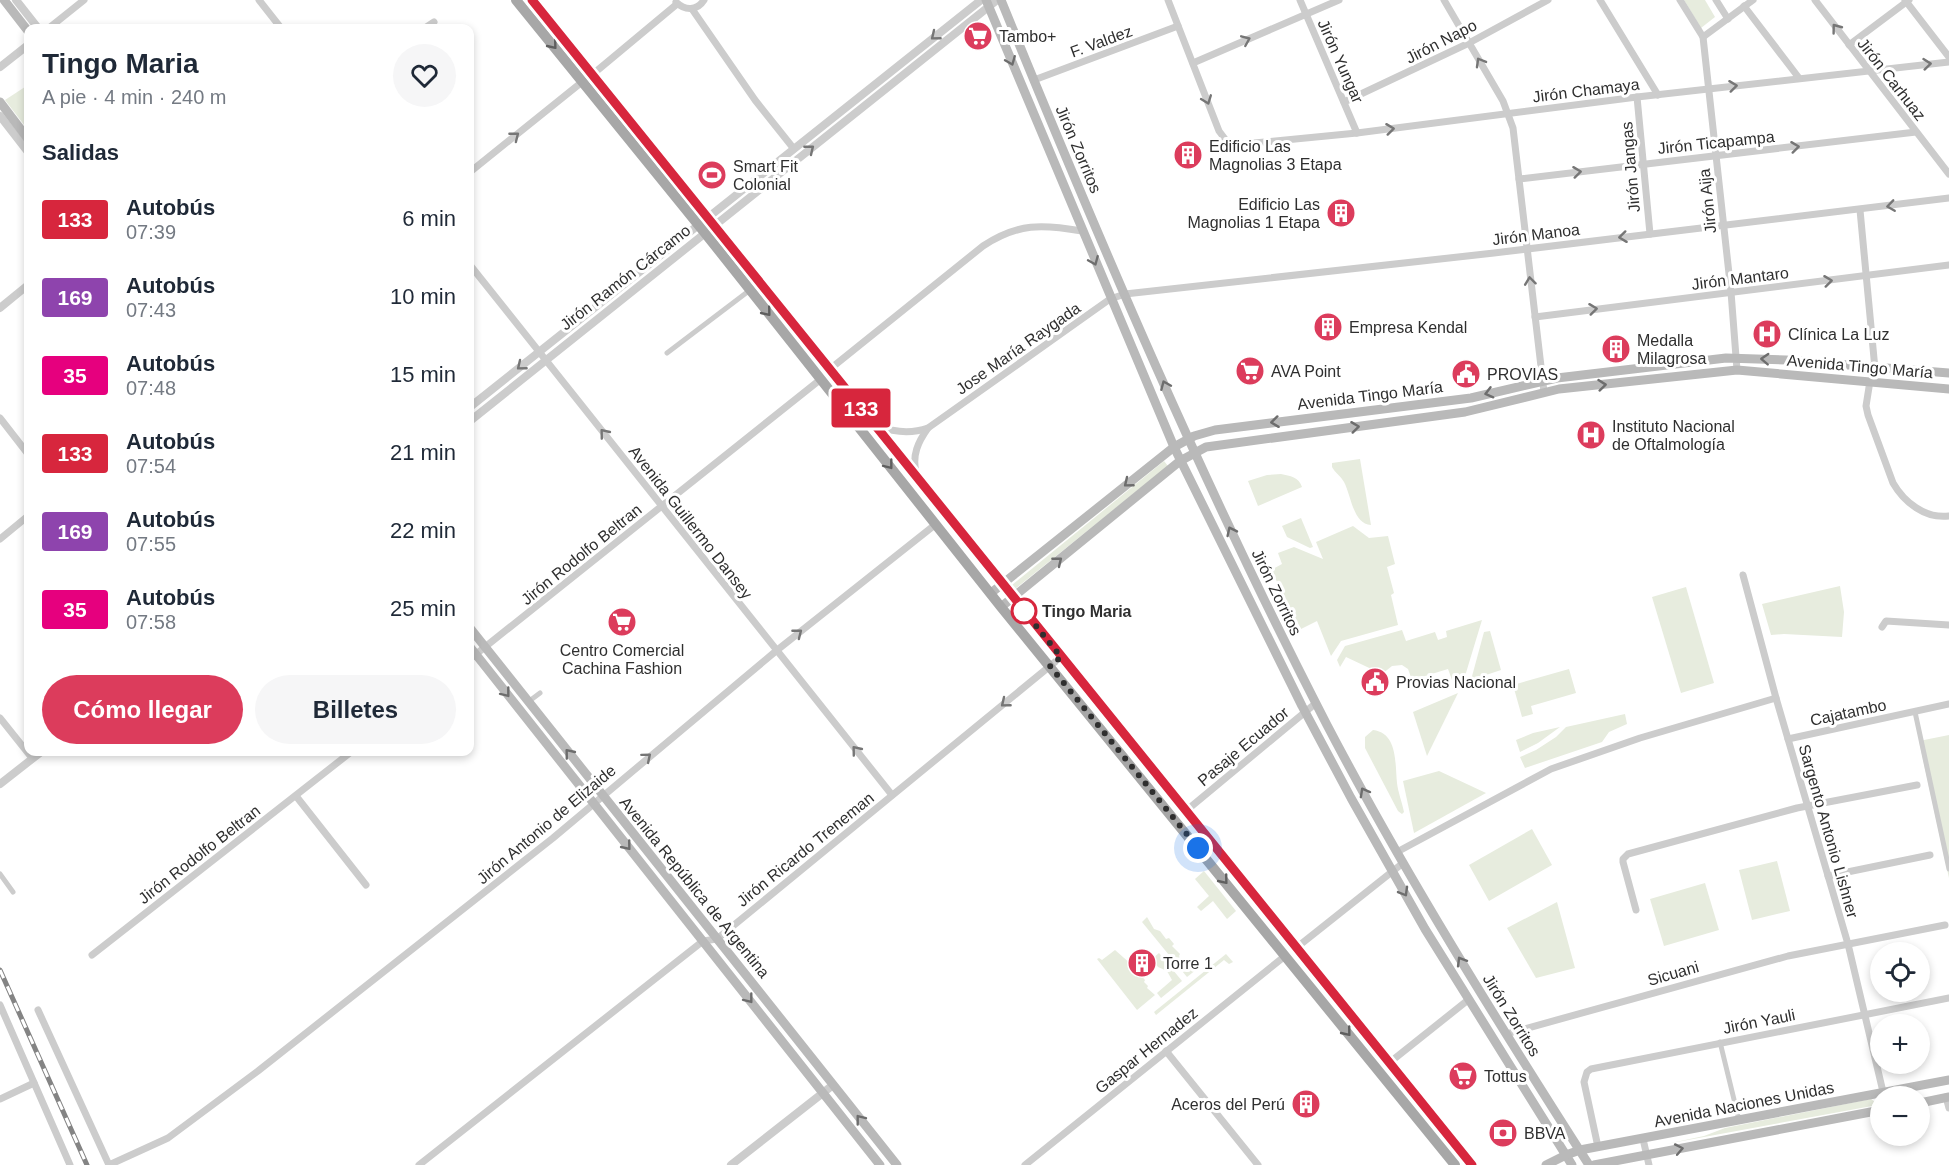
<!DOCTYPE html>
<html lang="es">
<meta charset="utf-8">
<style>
:root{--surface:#fff;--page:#f6f6f7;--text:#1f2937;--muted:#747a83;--accent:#dc3c5c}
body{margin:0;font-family:Arial,sans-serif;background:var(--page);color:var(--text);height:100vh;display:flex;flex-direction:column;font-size:22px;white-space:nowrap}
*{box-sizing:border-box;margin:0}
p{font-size:20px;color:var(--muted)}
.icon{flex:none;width:33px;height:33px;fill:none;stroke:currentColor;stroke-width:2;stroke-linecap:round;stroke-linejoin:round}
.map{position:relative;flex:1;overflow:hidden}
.sheet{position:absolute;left:24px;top:24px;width:450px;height:732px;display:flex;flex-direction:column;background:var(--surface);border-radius:12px;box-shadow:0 3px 9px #0003}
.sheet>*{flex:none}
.badge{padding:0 12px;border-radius:4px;font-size:21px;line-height:39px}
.controls{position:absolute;left:1870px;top:942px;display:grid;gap:12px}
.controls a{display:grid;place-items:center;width:60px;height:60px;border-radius:50%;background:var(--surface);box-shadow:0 3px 9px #0003;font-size:30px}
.you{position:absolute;width:30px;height:30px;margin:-15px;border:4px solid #fff;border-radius:50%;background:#1a73e8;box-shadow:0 0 0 9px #1a73e833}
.map>.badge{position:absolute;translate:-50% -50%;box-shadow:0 0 0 3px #fff}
h2{padding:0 18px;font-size:22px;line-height:54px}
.round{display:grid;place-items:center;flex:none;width:63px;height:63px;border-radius:32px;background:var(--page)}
.head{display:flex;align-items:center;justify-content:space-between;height:102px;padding:0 18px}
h1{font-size:28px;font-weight:700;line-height:45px}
.button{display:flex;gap:12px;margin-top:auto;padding:12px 18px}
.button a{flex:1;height:69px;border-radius:36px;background:var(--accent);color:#fff;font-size:24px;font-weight:700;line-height:69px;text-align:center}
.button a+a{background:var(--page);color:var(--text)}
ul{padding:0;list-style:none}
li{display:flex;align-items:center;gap:18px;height:78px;padding:0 18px}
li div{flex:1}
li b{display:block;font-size:22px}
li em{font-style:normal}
li .badge{min-width:66px;font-weight:700;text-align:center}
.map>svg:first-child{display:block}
.green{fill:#e7ecde}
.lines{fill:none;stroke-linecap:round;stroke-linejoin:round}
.pedestrian{stroke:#ccc;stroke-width:5}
.minor{stroke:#ccc;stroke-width:7}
.tertiary{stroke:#ccc;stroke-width:8}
.secondary{stroke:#b9b9b9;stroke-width:9}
.primary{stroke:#a7a7a7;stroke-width:10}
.rail-casing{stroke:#848484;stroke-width:5}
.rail{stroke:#fff;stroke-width:3;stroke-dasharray:9;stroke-linecap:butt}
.oneway{stroke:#767676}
.oneway2{stroke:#5f5f5f}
.oneway3{stroke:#6d6d6d}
.line-casing{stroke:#fff;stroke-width:14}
.line{stroke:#d7263d;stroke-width:9}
.walk{stroke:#2f2f2f;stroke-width:6;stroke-dasharray:0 10.8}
.stop-dot{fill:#fff;stroke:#d7263d;stroke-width:3}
.labels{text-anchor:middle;stroke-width:6;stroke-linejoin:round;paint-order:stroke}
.poi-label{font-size:16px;fill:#2f2f2f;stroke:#fff;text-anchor:start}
.street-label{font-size:16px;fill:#2f2f2f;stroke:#fff}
.stop-label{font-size:16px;font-weight:bold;fill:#2f2f2f;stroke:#fff;text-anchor:start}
</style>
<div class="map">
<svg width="1949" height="1165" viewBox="0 0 1949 1165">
<rect width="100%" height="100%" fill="#fff"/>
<g class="green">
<path d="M1684,0H1705L1715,17L1701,28Z"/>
<path d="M28,85V130L5,100Z"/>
<path d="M1360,459L1371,525C1353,524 1351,495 1344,482C1341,476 1335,473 1332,467V463Z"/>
<path d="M1164,461L1168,466L1015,589L1012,585Z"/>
<path d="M1281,474C1290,476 1299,477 1302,487L1258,506L1248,481L1267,475Z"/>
<path d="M1301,518L1313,547L1310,548L1287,537L1282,526Z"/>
<path d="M1353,526L1369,538L1388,536L1395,564L1387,567L1394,593L1391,595L1398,625L1341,641L1331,656L1317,621L1301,629L1271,570L1282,564L1278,553L1294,547L1323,559L1316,542Z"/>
<path d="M1840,586L1844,612L1842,637L1784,634L1771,635L1762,604Z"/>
<path d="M1686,587L1714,683L1681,693L1652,597Z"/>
<path d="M1482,620L1462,686L1455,688L1448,669L1412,680L1408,669L1402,665L1392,666L1382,674L1346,657L1340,667L1337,660L1345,646L1402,630L1406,641L1435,632L1438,640L1447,637L1446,631Z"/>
<path d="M1490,631L1501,670L1471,680L1484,632Z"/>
<path d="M1569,669L1576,693L1531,706L1533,714L1522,717L1513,685Z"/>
<path d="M1458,693L1427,756L1413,712Z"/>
<path d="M1625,714L1627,724L1609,732L1602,742L1525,768L1520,757L1536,750L1556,737L1566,727Z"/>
<path d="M1560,727L1538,743L1520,752L1516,740L1533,733Z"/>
<path d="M1373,730C1398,733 1395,764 1397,783C1398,792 1402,802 1404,812L1402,814L1398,811L1365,748V737Z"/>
<path d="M1949,735V878L1919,741Z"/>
<path d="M1439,771L1486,793L1414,833L1403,781Z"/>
<path d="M1532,829L1552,865L1489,901L1469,865Z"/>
<path d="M1777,861L1790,911L1752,920L1739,870Z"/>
<path d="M1204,871L1236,911L1227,919L1213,901L1201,911L1197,907L1209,896L1195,879Z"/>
<path d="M1705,883L1719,930L1664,946L1650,899Z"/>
<path d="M1557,902L1575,968L1536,978L1507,928Z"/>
<path d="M1147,917L1154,929L1160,931L1166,939L1169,938L1174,944L1172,946L1180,954L1179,956L1186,967L1190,969L1194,966L1197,969L1187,977L1142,922Z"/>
<path d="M1115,950L1132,965L1134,964L1139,970L1138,972L1145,980L1144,982L1148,986L1147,988L1155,995L1137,1010L1097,959L1099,958L1102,960Z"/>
<path d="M1159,953L1182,981L1161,998L1157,993L1172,980L1167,971L1158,967L1152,959Z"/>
<path d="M1226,954L1233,962L1229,964L1224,960L1156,1015L1154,1012Z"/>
<path d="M1871,1099L1875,1102L1872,1106L1666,1144L1704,1136L1725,1128Z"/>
</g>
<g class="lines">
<g class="pedestrian">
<path d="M667,353L750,290"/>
<path d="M528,702L540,693"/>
<path d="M1915,712L1949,869"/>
<path d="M0,874L13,892"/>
<path d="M1720,1042L1739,1120"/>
</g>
<g class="minor">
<path d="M259,0L281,28"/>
<path d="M1168,0L1219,131L1228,143L1234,145L1357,133L1637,97L1949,62"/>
<path d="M1300,0L1357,133"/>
<path d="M1444,0L1503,101L1513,128L1544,392"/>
<path d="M1600,0L1658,95"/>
<path d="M1680,0L1703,37L1731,292L1737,370"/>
<path d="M1716,0L1728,19"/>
<path d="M1815,0L1949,174"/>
<path d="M1905,0L1949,57"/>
<path d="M676,2C685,11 697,11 704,0"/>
<path d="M1744,6L1799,78"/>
<path d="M692,9L755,100L794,149"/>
<path d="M49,28L84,0"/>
<path d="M425,28L434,22"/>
<path d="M1703,37L1753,0"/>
<path d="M1849,45L1909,0"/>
<path d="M1193,63L1339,0"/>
<path d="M593,74L677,4"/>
<path d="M1034,80L1178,26"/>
<path d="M1637,97L1650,234"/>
<path d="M1344,102L1469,43L1548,0"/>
<path d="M470,172L582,82"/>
<path d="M1519,179L1916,132"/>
<path d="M1860,210L1875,369"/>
<path d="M470,265L892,795"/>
<path d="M1535,317L1949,265"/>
<path d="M830,369L983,246C1018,223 1042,224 1082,231"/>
<path d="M1870,381L1866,406L1868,415L1893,483C1904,502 1925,519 1949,516"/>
<path d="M0,418L28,454"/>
<path d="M878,426C896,433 911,434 928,428"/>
<path d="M916,472C912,455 918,442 928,428L1110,299L1125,294L1494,253L1949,198"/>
<path d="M0,539L28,516"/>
<path d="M1743,575L1776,698L1848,944L1884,1096"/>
<path d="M1882,627L1886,621L1949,625"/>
<path d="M470,659L821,379"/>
<path d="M0,718L32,758"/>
<path d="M1788,739L1949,704"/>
<path d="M296,796L366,885"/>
<path d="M1187,810L1316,703"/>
<path d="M1397,852L1551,769L1640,738L1776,698"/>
<path d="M1828,876L1930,855"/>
<path d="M1636,910L1623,862V859L1628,854L1797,808L1917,785"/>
<path d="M1296,948L1403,863"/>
<path d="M92,955L351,752"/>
<path d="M0,1005L70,1165"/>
<path d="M38,1010L109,1165"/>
<path d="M1506,1034L1788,956L1945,925"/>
<path d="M1166,1051L1258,1165"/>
<path d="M1389,1063L1468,1000"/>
<path d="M1946,1097L1949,1108"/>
<path d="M0,1099L34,1083"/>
<path d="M1643,1139L1649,1165"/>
<path d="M1598,1147L1584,1082L1587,1072L1591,1069L1949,998"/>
<path d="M109,1165L168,1138L258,1071L553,838L776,651L936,524"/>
<path d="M419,1165L703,941L717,939L1061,657"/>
<path d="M1025,1165L1285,956"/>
</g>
<g class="tertiary">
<path d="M16,0L38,28"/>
<path d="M0,67L28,45"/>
<path d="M0,116L28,152"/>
<path d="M0,308L28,285"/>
<path d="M470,407L981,0"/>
<path d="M470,421L997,0"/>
<path d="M0,784L41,752"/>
<path d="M731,1165L833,1085"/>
</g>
<g class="secondary">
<path d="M4,0L28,31"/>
<path d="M986,0L1174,447L1302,706L1351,798L1425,929L1572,1165"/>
<path d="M1001,0C1101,245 1205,489 1327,725C1406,876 1497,1021 1589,1165"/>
<path d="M0,102L28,139"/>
<path d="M991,593L1174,447L1194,436L1215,430L1471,398L1557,378L1726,358L1786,360L1949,373"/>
<path d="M1001,607L1180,461L1206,447L1465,412L1559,389L1737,370L1949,389"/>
<path d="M470,628L897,1165"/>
<path d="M470,647L880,1165"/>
<path d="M1920,1103L1949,1097"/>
<path d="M1546,1165L1566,1155L1580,1150L1949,1080"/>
<path d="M1594,1165L1881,1110"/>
</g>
<g class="primary">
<path d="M516,0L705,233L1001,607L1455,1165"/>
<path d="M532,0L1472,1165"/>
</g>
<g class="rail-casing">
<path id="rail" d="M0,970L87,1165"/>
</g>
<use href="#rail" class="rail"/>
</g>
<defs><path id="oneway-chevron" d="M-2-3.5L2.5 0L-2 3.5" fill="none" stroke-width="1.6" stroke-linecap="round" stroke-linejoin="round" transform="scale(1.5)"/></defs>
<g class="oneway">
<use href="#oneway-chevron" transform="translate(1836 28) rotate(-127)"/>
<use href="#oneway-chevron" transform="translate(935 36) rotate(141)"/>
<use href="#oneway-chevron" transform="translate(1246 40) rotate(-23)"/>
<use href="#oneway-chevron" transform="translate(1480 62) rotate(-120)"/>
<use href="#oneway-chevron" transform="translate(1927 64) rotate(-6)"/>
<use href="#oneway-chevron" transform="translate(1733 86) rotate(-7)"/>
<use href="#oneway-chevron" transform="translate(1207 100) rotate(69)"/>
<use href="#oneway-chevron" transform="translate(1390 129) rotate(-7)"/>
<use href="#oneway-chevron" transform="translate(515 136) rotate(-38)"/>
<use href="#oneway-chevron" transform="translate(1795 147) rotate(-7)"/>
<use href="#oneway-chevron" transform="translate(810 149) rotate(-39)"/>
<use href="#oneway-chevron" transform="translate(1577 172) rotate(-7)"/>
<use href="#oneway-chevron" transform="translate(1891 206) rotate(172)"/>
<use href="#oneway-chevron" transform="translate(1623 237) rotate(173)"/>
<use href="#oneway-chevron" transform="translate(1530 281) rotate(-97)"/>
<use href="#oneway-chevron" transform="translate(1828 281) rotate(-7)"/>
<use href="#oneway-chevron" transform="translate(1593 309) rotate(-7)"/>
<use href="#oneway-chevron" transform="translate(521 366) rotate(141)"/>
<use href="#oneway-chevron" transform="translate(604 433) rotate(-129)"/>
<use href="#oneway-chevron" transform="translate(798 633) rotate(-38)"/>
<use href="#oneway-chevron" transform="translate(1005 703) rotate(141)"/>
<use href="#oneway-chevron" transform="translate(856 750) rotate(-129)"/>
<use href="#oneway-chevron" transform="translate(647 757) rotate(-40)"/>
</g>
<g class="oneway2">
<use href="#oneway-chevron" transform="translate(553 45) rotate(51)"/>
<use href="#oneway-chevron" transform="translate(767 312) rotate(51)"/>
<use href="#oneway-chevron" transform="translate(889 465) rotate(52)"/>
<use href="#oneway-chevron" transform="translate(1224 880) rotate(51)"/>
<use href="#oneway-chevron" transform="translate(1347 1032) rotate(51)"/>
</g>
<g class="oneway3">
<use href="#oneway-chevron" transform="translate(1011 61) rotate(68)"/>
<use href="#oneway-chevron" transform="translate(1094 261) rotate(67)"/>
<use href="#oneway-chevron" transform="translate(1765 359) rotate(-177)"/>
<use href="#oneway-chevron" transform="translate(1165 385) rotate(-113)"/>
<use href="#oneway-chevron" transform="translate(1602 385) rotate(-6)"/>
<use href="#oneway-chevron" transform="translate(1489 393) rotate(165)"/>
<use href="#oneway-chevron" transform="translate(1275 422) rotate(173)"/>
<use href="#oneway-chevron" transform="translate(1355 427) rotate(-7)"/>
<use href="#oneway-chevron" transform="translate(1128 483) rotate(141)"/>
<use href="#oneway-chevron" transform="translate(1231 531) rotate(-116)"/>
<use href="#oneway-chevron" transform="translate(1058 561) rotate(-39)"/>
<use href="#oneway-chevron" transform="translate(506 693) rotate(52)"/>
<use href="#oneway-chevron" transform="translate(569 753) rotate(-129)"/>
<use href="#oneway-chevron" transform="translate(1364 792) rotate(-119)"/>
<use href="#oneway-chevron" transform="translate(627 846) rotate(51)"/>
<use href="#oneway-chevron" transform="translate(1404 892) rotate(60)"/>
<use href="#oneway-chevron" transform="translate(1461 961) rotate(-121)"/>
<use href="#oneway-chevron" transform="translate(749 999) rotate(52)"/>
<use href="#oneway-chevron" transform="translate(860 1119) rotate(-128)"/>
<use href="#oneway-chevron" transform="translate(1679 1149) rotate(-11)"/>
</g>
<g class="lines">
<g class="line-casing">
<path id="line" d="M532,0L1472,1165"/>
</g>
<use href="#line" class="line"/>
<path class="walk" d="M1024,611L1020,606L1061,657L1050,666L1198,848"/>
</g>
<defs>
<g id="supermarket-disc" transform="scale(1.5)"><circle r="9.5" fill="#dc3c5c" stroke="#fff"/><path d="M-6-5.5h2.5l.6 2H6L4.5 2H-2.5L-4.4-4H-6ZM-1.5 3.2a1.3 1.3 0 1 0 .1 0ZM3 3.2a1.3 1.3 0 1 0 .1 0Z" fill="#fff"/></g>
<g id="building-disc" transform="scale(1.5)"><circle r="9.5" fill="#dc3c5c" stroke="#fff"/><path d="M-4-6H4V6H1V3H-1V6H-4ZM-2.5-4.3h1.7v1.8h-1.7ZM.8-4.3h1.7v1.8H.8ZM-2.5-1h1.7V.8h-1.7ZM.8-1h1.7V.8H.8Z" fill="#fff"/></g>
<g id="stadium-disc" transform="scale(1.5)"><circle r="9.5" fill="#dc3c5c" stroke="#fff"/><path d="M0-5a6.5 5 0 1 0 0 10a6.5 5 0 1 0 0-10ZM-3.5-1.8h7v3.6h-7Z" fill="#fff"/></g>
<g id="hospital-disc" transform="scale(1.5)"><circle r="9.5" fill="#dc3c5c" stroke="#fff"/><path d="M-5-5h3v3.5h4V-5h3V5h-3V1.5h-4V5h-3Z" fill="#fff"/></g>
<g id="civic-disc" transform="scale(1.5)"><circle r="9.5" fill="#dc3c5c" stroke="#fff"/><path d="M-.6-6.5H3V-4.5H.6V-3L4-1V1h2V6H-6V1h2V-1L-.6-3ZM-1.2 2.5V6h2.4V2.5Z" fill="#fff"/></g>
<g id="bank-disc" transform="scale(1.5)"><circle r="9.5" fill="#dc3c5c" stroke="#fff"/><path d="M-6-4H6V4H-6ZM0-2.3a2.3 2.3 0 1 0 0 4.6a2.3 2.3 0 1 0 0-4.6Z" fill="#fff"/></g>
</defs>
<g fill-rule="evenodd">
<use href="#supermarket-disc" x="978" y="36"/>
<use href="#building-disc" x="1188" y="155"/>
<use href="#stadium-disc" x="712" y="175"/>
<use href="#building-disc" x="1341" y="213"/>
<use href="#building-disc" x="1328" y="327"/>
<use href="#hospital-disc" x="1767" y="334"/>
<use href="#building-disc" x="1616" y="349"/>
<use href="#supermarket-disc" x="1250" y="371"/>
<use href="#civic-disc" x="1466" y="374"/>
<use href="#hospital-disc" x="1591" y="435"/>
<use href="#supermarket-disc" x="622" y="622"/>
<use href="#civic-disc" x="1375" y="682"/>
<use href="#building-disc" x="1142" y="963"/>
<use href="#supermarket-disc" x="1463" y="1076"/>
<use href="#building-disc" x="1306" y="1104"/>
<use href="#bank-disc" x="1503" y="1133"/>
</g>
<circle class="stop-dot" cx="1024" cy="611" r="12"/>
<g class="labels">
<g class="poi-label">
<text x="999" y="42">Tambo+</text>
<text x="1209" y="152">Edificio Las<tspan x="1209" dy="18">Magnolias 3 Etapa</tspan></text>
<text x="733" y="172">Smart Fit<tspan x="733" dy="18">Colonial</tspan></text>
<text x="1320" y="210" text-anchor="end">Edificio Las<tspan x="1320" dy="18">Magnolias 1 Etapa</tspan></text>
<text x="1349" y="333">Empresa Kendal</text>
<text x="1788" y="340">Clínica La Luz</text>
<text x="1637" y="346">Medalla<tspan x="1637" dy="18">Milagrosa</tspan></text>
<text x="1271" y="377">AVA Point</text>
<text x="1487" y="380">PROVIAS</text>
<text x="1612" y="432">Instituto Nacional<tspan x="1612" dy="18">de Oftalmología</tspan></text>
<text x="622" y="656" text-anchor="middle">Centro Comercial<tspan x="622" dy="18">Cachina Fashion</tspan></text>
<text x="1396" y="688">Provias Nacional</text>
<text x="1163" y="969">Torre 1</text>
<text x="1484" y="1082">Tottus</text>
<text x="1285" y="1110" text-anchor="end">Aceros del Perú</text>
<text x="1524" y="1139">BBVA</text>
</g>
<g class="street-label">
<text transform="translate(1101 41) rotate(-20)" y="6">F. Valdez</text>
<text transform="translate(1441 41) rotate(-27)" y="6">Jirón Napo</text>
<text transform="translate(1341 61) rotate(66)" y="6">Jirón Yungar</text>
<text transform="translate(1892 79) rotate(52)" y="6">Jirón Carhuaz</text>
<text transform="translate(1586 90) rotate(-7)" y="6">Jirón Chamaya</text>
<text transform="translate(1716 142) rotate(-6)" y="6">Jirón Ticapampa</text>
<text transform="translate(1079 149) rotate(67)" y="6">Jirón Zorritos</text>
<text transform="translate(1630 167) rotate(-95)" y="6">Jirón Jangas</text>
<text transform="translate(1707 201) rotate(-96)" y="6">Jirón Aija</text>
<text transform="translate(1536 234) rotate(-7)" y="6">Jirón Manoa</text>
<text transform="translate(625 277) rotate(-38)" y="6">Jirón Ramón Cárcamo</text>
<text transform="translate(1740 278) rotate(-7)" y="6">Jirón Mantaro</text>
<text transform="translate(1018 348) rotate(-35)" y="6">Jose María Raygada</text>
<text transform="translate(1860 366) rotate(5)" y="6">Avenida Tingo María</text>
<text transform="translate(1370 395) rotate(-7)" y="6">Avenida Tingo María</text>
<text transform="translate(691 522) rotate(52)" y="6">Avenida Guillermo Dansey</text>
<text transform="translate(581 554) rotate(-39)" y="6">Jirón Rodolfo Beltran</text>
<text transform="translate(1277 592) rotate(64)" y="6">Jirón Zorritos</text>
<text transform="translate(1848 712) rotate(-12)" y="6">Cajatambo</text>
<text transform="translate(1243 746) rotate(-40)" y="6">Pasaje Ecuador</text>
<text transform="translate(546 824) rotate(-40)" y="6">Jirón Antonio de Elizaide</text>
<text transform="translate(1829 831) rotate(74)" y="6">Sargento Antonio Lishner</text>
<text transform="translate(805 849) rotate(-39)" y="6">Jirón Ricardo Treneman</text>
<text transform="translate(199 854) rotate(-38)" y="6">Jirón Rodolfo Beltran</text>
<text transform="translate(695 887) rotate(51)" y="6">Avenida República de Argentina</text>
<text transform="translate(1673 973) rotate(-16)" y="6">Sicuani</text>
<text transform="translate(1512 1015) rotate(58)" y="6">Jirón Zorritos</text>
<text transform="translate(1759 1021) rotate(-11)" y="6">Jirón Yauli</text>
<text transform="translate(1146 1050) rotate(-39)" y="6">Gaspar Hernadez</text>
<text transform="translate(1744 1104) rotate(-11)" y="6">Avenida Naciones Unidas</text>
</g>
<g class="stop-label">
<text x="1042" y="617">Tingo Maria</text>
</g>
</g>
</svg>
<div class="controls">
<a><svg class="icon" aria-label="locate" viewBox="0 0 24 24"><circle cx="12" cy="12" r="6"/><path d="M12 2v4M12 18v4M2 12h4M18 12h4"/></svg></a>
<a>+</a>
<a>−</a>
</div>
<div class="you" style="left:1198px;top:848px"></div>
<b class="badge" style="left:861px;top:408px;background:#d7263d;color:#fff">133</b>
<section class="sheet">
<div class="head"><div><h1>Tingo Maria</h1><p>A pie · 4 min · 240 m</p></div><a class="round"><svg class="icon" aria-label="heart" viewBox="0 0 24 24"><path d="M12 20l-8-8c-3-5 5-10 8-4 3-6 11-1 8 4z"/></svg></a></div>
<h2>Salidas</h2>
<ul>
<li><span class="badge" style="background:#d7263d;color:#fff">133</span><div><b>Autobús</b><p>07:39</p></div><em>6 min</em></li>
<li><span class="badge" style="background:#8e44ad;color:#fff">169</span><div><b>Autobús</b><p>07:43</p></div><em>10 min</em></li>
<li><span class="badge" style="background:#e6007e;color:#fff">35</span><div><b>Autobús</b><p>07:48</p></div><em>15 min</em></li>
<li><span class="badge" style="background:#d7263d;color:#fff">133</span><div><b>Autobús</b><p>07:54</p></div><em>21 min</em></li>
<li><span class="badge" style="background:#8e44ad;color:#fff">169</span><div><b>Autobús</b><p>07:55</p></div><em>22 min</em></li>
<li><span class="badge" style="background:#e6007e;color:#fff">35</span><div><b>Autobús</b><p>07:58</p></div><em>25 min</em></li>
</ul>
<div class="button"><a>Cómo llegar</a><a>Billetes</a></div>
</section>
</div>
